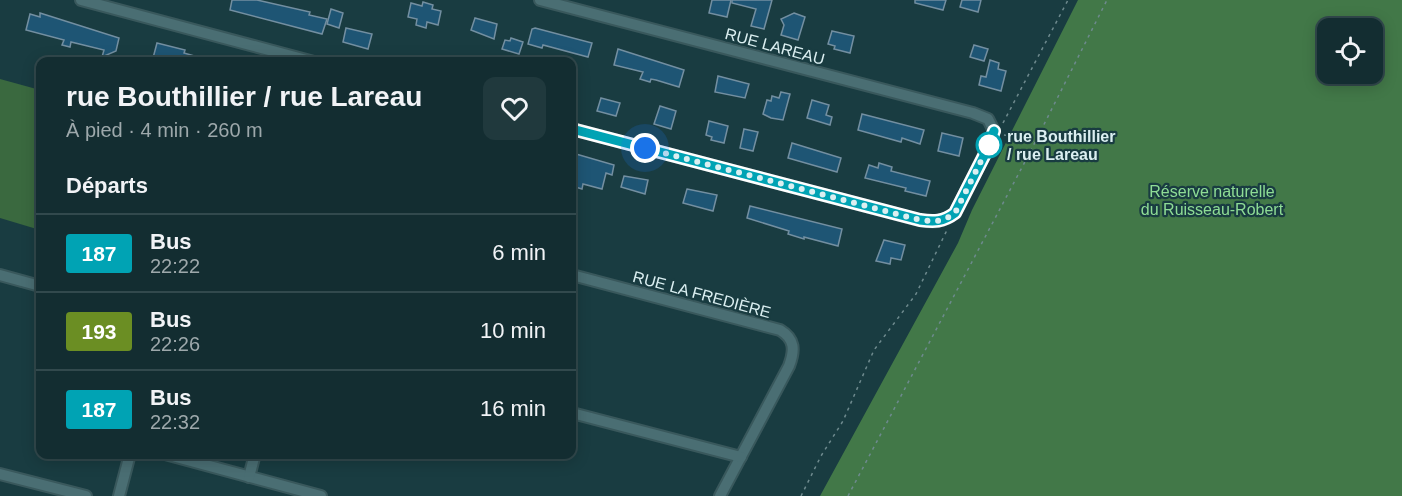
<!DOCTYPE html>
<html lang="fr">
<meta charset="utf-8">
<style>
:root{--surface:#132d31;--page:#20393d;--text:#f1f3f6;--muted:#9da8ab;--line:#32494d}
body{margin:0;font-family:Arial,sans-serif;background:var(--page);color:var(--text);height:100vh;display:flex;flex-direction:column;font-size:22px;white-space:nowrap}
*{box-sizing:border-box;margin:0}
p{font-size:20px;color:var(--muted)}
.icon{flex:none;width:33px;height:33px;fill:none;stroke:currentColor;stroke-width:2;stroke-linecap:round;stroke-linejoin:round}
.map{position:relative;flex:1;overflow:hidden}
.panel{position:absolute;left:36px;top:57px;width:540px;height:402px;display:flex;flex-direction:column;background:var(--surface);border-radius:12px;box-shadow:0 3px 15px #0003,0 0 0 2px var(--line)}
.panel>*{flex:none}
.badge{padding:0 12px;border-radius:4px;font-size:21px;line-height:39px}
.buttons{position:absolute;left:1317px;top:18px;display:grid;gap:12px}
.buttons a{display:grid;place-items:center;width:66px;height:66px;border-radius:12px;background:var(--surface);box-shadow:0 3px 15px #0003,0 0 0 2px var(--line);font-size:30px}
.you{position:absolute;width:30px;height:30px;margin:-15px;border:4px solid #fff;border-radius:50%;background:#1a73e8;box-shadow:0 0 0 9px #1a73e833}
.map>.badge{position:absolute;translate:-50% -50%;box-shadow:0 0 0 3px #fff}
h2{padding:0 30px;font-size:22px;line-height:54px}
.round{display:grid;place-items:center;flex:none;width:63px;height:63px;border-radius:12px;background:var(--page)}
.summary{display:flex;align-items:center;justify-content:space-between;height:102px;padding:0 30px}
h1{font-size:28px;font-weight:700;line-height:45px}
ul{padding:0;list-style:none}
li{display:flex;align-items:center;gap:18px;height:78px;padding:0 30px;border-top:2px solid var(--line)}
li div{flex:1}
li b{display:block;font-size:22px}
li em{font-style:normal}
li .badge{min-width:66px;font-weight:700;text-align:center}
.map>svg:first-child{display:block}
.green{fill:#3a693f}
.forest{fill:#427848;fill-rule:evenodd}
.building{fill:#1e5574;stroke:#738fa1;stroke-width:1.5}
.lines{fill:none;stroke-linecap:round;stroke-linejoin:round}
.minor-casing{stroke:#39585c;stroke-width:14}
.path{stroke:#6e8a8e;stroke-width:1.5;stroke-dasharray:3 4.5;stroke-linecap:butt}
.minor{stroke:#4a6e73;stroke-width:10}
.line-casing{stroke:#fff;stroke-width:14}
.line{stroke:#00a3b4;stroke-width:9}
.walk{stroke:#dbeff1;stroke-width:6;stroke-dasharray:0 10.8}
.stop-dot{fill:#fff;stroke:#00a3b4;stroke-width:3}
.labels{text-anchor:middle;stroke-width:4.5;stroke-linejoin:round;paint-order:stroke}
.street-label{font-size:16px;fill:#dbeff1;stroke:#193c41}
.stop-label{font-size:16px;font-weight:bold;fill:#dbeff1;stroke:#193c41;text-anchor:start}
.park-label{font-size:16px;fill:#8edc95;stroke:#193c41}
</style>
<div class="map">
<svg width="1402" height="496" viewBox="0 0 1402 496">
<rect width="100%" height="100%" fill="#193c41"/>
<path class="green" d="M0,79L40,90V230L0,218Z"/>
<path class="forest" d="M1078,0H1402V496H820L958,243L972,210ZM1328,28H1372V74H1328Z"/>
<g class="building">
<path d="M232,0H257L310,12L309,15L327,19L322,34L230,10Z"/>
<path d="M712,0H731L727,17L709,13Z"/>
<path d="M732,0H772L764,29L751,26L756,9L732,3Z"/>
<path d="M915,0H946L943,10L915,3Z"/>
<path d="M962,0H981L978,12L960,7Z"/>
<path d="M423,2L433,5L432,9L441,11L438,25L427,22L426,28L416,25L417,19L408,17L411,3L422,6Z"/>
<path d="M331,9L343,13L339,28L327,24Z"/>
<path d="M40,13L119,38L116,51L102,57L104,50L71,42L70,47L62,45L64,40L26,30L30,14L40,17Z"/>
<path d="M794,13L805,17L798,40L781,35L784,25L781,19Z"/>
<path d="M475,18L497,24L494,39L471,30Z"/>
<path d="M346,28L372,34L368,49L343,42Z"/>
<path d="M535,28L592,43L588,57L543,45L542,48L528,44L532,29Z"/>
<path d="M832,31L854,36L850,53L834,49L835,46L828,44Z"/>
<path d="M511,38L523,42L519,54L502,49L505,40L510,41Z"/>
<path d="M157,43L185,50L184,53L205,59V62H167L153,58Z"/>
<path d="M974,45L988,49L984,61L970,57Z"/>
<path d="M618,49L684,70L679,87L656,80L651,79L650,82L640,79L643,72L614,65Z"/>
<path d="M990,60L999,63L998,69L1006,71L1001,91L979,85L981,76L986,77Z"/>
<path d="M718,76L749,84L745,98L715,92Z"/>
<path d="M781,92L790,94L783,120L771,118L763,114L767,100L771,101L772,96L779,98Z"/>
<path d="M601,98L620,103L616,116L597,111Z"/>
<path d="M812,100L829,105L826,115L832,117L830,125L807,118Z"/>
<path d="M660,106L676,111L671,129L654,124Z"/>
<path d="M862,114L924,130L920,144L902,138L901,142L858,130Z"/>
<path d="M709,121L728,126L724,143L711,140L712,137L706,135Z"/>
<path d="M744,129L758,132L753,151L740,148Z"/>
<path d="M942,133L963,138L959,156L938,151Z"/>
<path d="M792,143L841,158L837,172L788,158Z"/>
<path d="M576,154L614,165L612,175L606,173L602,189L583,184L582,189L572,186V170Z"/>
<path d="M879,163L892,167L891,171L930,181L926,196L905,191L906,188L865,178L869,165L878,168Z"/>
<path d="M624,176L648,180L645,194L621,187Z"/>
<path d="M687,189L717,195L713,211L683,203Z"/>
<path d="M750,206L842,229L838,246L804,237V239L788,234L789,231L747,218Z"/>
<path d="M884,240L905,245L901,260L891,258L890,264L876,261Z"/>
</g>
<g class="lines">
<g class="minor-casing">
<g id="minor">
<path d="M81,0L314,62"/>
<path d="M540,0L973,113L988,119L994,131L988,148L955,213C943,222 933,223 919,220L572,129"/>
<path d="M0,275L40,286"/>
<path d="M572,275L780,330C795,339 795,350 789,366L720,496"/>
<path d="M572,413L741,457"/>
<path d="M165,454L321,496"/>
<path d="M0,474L86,496"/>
<path d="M249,477L255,454"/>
<path d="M119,496L130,454"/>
</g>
</g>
<g class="path">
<path d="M1003,123L1068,0"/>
<path d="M1004,135L1034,141"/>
<path d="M801,496L821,456L843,421L874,350L916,294L947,230"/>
<path d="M848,496L1028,156L1107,0"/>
</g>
<use href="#minor" class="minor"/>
</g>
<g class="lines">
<g class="line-casing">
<path id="line" d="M572,129L920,220C934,222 943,222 955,213L988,148L994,131"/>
</g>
<use href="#line" class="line"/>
<path class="walk" d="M645,148L920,220C934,222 943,222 955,213L989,145"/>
</g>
<circle class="stop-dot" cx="989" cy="145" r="12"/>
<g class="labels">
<g class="street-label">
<text transform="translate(775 46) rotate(15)" y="6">RUE LAREAU</text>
<text transform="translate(702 294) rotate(15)" y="6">RUE LA FREDIÈRE</text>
</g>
<g class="stop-label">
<text x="1007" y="142">rue Bouthillier<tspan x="1007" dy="18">/ rue Lareau</tspan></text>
</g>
<g class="park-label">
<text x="1212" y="197">Réserve naturelle<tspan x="1212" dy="18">du Ruisseau-Robert</tspan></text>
</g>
</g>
</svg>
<div class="buttons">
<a><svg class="icon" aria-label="locate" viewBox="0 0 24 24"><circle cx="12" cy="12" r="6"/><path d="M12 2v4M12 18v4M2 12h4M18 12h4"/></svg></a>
</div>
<div class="you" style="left:645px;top:148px"></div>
<section class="panel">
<div class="summary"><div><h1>rue Bouthillier / rue Lareau</h1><p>À pied · 4 min · 260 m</p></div><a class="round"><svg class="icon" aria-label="heart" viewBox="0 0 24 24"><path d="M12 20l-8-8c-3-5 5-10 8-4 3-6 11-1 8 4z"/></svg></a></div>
<h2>Départs</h2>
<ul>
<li><span class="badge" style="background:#00a3b4;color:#fff">187</span><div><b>Bus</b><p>22:22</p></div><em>6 min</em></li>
<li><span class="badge" style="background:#6b8e23;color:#fff">193</span><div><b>Bus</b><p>22:26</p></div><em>10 min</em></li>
<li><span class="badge" style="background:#00a3b4;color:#fff">187</span><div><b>Bus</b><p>22:32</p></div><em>16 min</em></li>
</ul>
</section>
</div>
